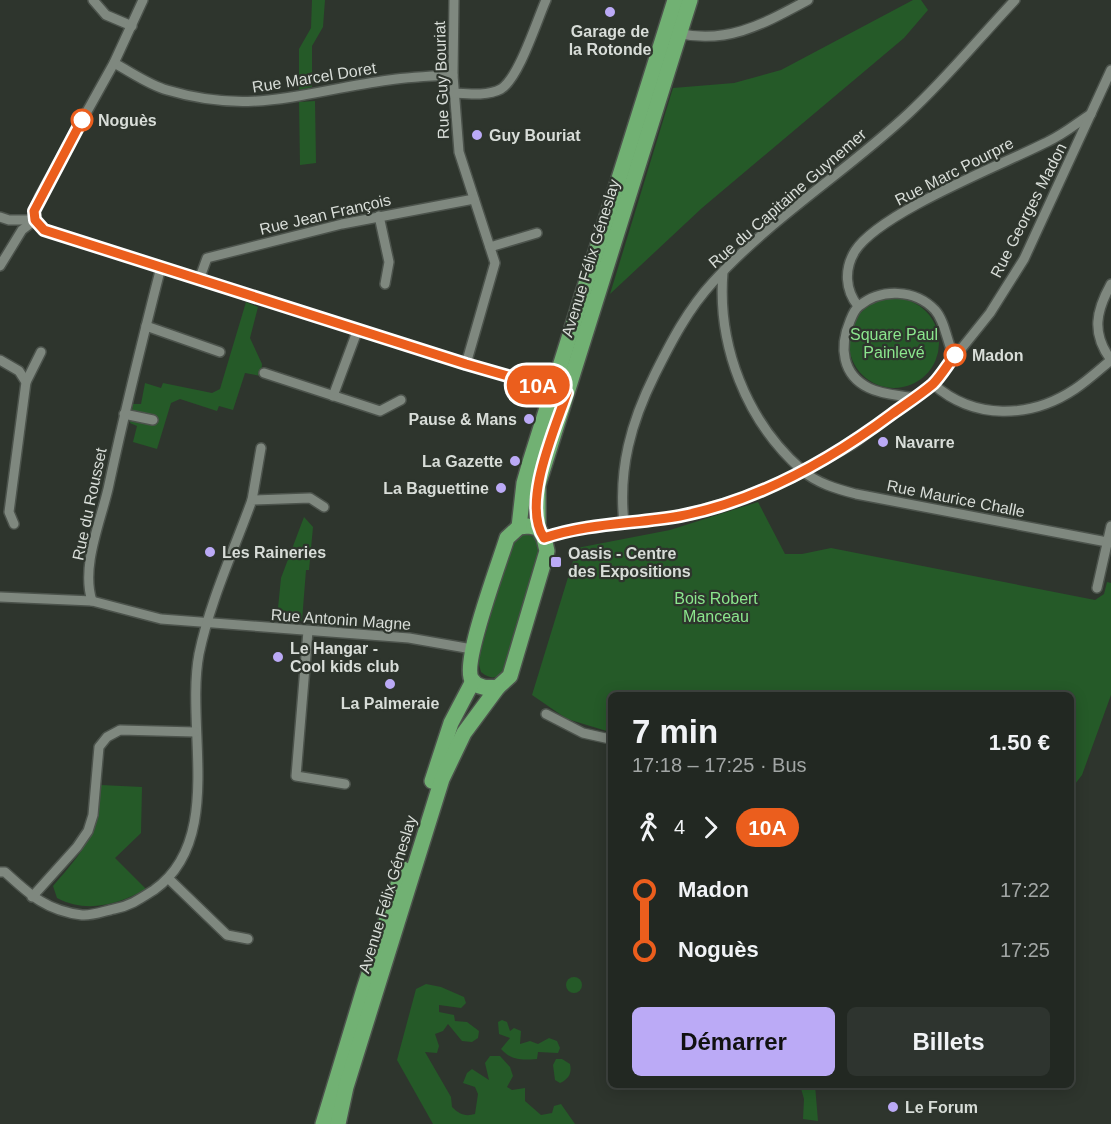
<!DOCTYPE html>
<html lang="fr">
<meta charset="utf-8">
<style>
:root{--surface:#222822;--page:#2e342f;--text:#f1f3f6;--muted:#a2a6a5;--line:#3f4440;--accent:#bbaaf6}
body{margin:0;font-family:Helvetica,sans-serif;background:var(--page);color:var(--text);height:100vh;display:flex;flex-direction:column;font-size:22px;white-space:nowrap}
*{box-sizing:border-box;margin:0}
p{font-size:20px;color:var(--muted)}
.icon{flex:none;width:33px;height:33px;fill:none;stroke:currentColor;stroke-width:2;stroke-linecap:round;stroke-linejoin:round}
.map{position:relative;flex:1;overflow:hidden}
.panel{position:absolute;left:608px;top:692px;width:466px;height:396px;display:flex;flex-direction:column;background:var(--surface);border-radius:9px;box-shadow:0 3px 15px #0003,0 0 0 2px var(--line)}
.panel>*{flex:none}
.badge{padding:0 12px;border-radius:20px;font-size:21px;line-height:39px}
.map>.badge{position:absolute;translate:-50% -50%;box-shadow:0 0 0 3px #fff}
.legs{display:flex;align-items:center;gap:9px;height:66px;padding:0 24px;font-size:20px}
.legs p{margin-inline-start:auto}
.headline{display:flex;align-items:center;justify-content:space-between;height:102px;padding:0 24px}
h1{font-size:33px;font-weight:700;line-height:45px}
.cta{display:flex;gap:12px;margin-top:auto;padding:12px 24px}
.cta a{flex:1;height:69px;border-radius:9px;background:var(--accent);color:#111;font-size:24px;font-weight:700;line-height:69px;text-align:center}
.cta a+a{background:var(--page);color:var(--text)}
ul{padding:0 24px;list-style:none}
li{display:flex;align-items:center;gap:21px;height:60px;font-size:22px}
li i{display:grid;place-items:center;width:9px;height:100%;margin:0 8px;background:currentColor}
li i::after{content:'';width:15px;height:15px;margin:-8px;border:4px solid;border-radius:50%;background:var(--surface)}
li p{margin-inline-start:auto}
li:first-child i{background:linear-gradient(#0000 50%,currentColor 0)}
li:last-child i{background:linear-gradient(currentColor 50%,#0000 0)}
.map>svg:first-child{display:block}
.green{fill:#255a28}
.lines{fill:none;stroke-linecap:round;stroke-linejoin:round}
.street-casing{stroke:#4c534c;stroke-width:12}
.primary-casing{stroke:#4c534c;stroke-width:18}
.street{stroke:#7f887f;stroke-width:9}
.primary{stroke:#71b173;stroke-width:15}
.line-1-casing{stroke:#fff;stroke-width:14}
.line-1{stroke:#eb5e1d;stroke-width:9}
.poi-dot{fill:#bbaaf6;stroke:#2e352d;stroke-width:2}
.stop-1-dot{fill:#fff;stroke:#eb5e1d;stroke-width:3}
.labels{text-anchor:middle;stroke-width:4.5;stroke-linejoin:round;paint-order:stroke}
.poi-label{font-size:16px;font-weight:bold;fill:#d8ddd8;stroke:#2e352d;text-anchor:start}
.street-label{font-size:16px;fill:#d8ddd8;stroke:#2e352d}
.stop-label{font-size:16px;font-weight:bold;fill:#d8ddd8;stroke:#2e352d;text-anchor:start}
.park-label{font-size:16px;fill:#8be68d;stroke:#2e352d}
</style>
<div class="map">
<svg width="1111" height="1124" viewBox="0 0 1111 1124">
<rect width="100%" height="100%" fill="#2e352d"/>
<g class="green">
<path d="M312,0H325L323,27L312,46V87L299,90V49L311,28Z"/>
<path d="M913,0H921L928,10L904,38L702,208L610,294L673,88L734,83L781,70Z"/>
<path d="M315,101L316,163L300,165L299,102Z"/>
<circle cx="894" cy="343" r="45"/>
<path d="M246,302L258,307L250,338L262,364L261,376L245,373L233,410L219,406L217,411L180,399L171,403L157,449L133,442L137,426L130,423L133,404H141L145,383L161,388L163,383L212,393L220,389Z"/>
<path d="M758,502L785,554H802L831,548L1095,600L1104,594L1107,582L1111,583V695L1082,775L1072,788L1071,694H610V732L567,719L532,695L577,548L670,530Z"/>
<path d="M304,517L313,527L309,570H306L302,621L277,618L281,578Z"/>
<path d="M524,533L536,538L540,551L506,670C497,679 491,680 481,672L478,661L511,542Z"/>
<path d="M101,785L142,787L141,833L115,858L146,889C119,904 87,914 57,898L53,886C85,849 97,836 101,785Z"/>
<circle cx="574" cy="985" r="8"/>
<path d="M426,984L441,987L464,997L466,1003L461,1008L439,1005V1012L454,1015L455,1021L467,1022L479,1031L478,1038L472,1042L462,1041L448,1024L443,1031L435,1034L439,1046L437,1053L425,1052L451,1097L452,1107C459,1114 465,1117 475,1114L478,1094L475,1087L463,1083L467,1073L472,1069L489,1080L485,1063L490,1056H500L510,1067L513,1076L507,1087L512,1090L525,1088V1101L541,1115L552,1113L554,1106L561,1104L575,1124H433L397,1060L416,989Z"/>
<path d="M502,1020L507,1022L510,1031L514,1028L521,1031L520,1044L530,1041L538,1044L549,1038L557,1041L560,1048L558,1053L538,1052L537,1059C522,1060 512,1061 501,1049L510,1038L499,1034L498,1022Z"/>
<path d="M556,1059H562L570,1064C572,1073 569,1079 560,1083L555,1080L553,1065Z"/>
<path d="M800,1085H815L818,1121L803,1119L804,1099Z"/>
</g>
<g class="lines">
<g class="street-casing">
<g id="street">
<path d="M93,0L106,15L132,26"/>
<path d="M454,0L453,75L459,152L495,263L466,364"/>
<path d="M677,33C728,45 765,23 808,0"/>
<path d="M114,63C131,72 149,85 167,90C254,116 306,91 389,80C410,77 432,76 453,75"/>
<path d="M454,93C469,94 488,96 501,89C519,78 537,20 546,0"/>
<path d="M379,216L389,262L385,284"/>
<path d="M0,217L9,220H35L44,230L466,364L556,390"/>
<path d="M35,220L34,211L40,196L114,63L143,0"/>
<path d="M490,247L537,233"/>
<path d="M0,266L22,230L35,220"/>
<path d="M723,272C717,345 746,421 802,470C816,483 837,489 856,494L1107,542"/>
<path d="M199,280L207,258L342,224L474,199"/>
<path d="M1111,284C1096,311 1091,333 1111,360"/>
<path d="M858,306C845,290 844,269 855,251C880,212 1004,164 1049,141C1064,134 1077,123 1091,114"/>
<path d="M146,326L220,352"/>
<path d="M0,360L19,371L26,382L9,512L14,524"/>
<path d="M264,373L380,411L401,400"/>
<path d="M26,382L41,352"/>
<path d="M933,384C974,420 1030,419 1075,389C1087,381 1099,370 1111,360"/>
<path d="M333,396L358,329"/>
<path d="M914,398C900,395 883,395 869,388C842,375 839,347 850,321C852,316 854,310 859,306C881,288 915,289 935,310C945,321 947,342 954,357"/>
<path d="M124,414L153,420"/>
<path d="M252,500L261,448"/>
<path d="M624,523C618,469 631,422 655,374C671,342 688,309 713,282C771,218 846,172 909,113C947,78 980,37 1015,0"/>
<path d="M544,538L564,531L680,516L737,500L791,478L853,444L933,384L990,313L1024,259L1111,70"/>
<path d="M1097,588L1111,526"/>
<path d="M0,597L92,601L161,619L409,638L472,649"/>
<path d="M92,601C81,567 100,523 108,489C124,415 142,341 161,267"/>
<path d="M308,631L296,776L345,784"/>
<path d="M546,714L583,733L610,739"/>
<path d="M0,872H5C30,895 47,911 82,915C92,916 104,911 114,909C130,906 140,899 154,890C225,840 185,728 199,654C210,601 234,550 252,500L310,498L324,507"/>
<path d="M169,879L227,935L248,939"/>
<path d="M32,897L77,847L88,831L93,815L99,747L107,737L120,730L195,732"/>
</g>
</g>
<g class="primary-casing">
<g id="primary">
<path d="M528,526L538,528L544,538L547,551L510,676L498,687C489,688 478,689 472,680C461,664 500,561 507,538L519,527Z"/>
<path d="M519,527L524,483L530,462L675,0"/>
<path d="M538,528V485L690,0"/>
<path d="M432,781L451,723L473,681"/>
<path d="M323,1124L364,989L403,869"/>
<path d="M338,1124L346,1087L442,779L464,733L498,687"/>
</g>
</g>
<use href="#street" class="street"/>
<use href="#primary" class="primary"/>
</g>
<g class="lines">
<g class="line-1-casing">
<path id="line-1" d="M82,120L34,211L35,220L44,230L466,364L567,393C555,429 521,504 544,538C588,523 635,524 680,516C758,501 829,461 892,414C906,404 920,395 933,384C941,376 948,364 955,355"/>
</g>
<use href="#line-1" class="line-1"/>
</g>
<g class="poi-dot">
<circle cx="610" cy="12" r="6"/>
<circle cx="477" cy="135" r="6"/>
<circle cx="529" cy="419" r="6"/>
<circle cx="883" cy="442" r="6"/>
<circle cx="515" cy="461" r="6"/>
<circle cx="501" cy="488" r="6"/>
<circle cx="210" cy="552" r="6"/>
<rect x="550" y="556" width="12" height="12" rx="3"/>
<circle cx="278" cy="657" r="6"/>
<circle cx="390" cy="684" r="6"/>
<circle cx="893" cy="1107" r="6"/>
</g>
<g class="stop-1-dot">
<circle cx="82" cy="120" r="10"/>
<circle cx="955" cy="355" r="10"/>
</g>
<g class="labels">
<g class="poi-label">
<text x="610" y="37" text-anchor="middle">Garage de<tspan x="610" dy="18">la Rotonde</tspan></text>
<text x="489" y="141">Guy Bouriat</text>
<text x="517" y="425" text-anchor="end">Pause &amp; Mans</text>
<text x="895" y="448">Navarre</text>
<text x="503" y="467" text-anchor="end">La Gazette</text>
<text x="489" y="494" text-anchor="end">La Baguettine</text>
<text x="222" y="558">Les Raineries</text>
<text x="568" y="559">Oasis - Centre<tspan x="568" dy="18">des Expositions</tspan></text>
<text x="290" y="654">Le Hangar -<tspan x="290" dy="18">Cool kids club</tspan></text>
<text x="390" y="709" text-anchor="middle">La Palmeraie</text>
<text x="905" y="1113">Le Forum</text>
</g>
<g class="street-label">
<text transform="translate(314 77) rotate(-9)" y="6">Rue Marcel Doret</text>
<text transform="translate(441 80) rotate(-92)" y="6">Rue Guy Bouriat</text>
<text transform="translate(954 171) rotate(-27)" y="6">Rue Marc Pourpre</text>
<text transform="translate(787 198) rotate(-41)" y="6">Rue du Capitaine Guynemer</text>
<text transform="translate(1028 210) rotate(-63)" y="6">Rue Georges Madon</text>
<text transform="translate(325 214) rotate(-13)" y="6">Rue Jean François</text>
<text transform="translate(590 258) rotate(-73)" y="6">Avenue Félix Géneslay</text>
<text transform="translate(956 498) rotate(11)" y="6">Rue Maurice Challe</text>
<text transform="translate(89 504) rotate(-78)" y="6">Rue du Rousset</text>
<text transform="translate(341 619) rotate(4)" y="6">Rue Antonin Magne</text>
<text transform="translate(387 894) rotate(-73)" y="6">Avenue Félix Géneslay</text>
</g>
<g class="stop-label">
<text x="98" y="126">Noguès</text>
<text x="972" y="361">Madon</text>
</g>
<g class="park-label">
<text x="894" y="340">Square Paul<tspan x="894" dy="18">Painlevé</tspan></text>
<text x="716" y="604">Bois Robert<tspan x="716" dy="18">Manceau</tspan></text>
</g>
</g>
</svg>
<b class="badge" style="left:538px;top:385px;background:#eb5e1d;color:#fff">10A</b>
<section class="panel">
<div class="headline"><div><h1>7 min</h1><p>17:18 – 17:25 · Bus</p></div><b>1.50 €</b></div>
<div class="legs"><svg class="icon" aria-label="walk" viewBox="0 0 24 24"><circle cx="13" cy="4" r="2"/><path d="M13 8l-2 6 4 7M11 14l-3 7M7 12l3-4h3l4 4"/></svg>4<svg class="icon" aria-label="forward" viewBox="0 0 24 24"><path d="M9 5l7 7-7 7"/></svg><b class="badge" style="background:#eb5e1d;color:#fff">10A</b></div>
<ul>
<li><i style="color:#eb5e1d"></i><b>Madon</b><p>17:22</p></li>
<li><i style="color:#eb5e1d"></i><b>Noguès</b><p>17:25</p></li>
</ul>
<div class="cta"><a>Démarrer</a><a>Billets</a></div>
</section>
</div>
